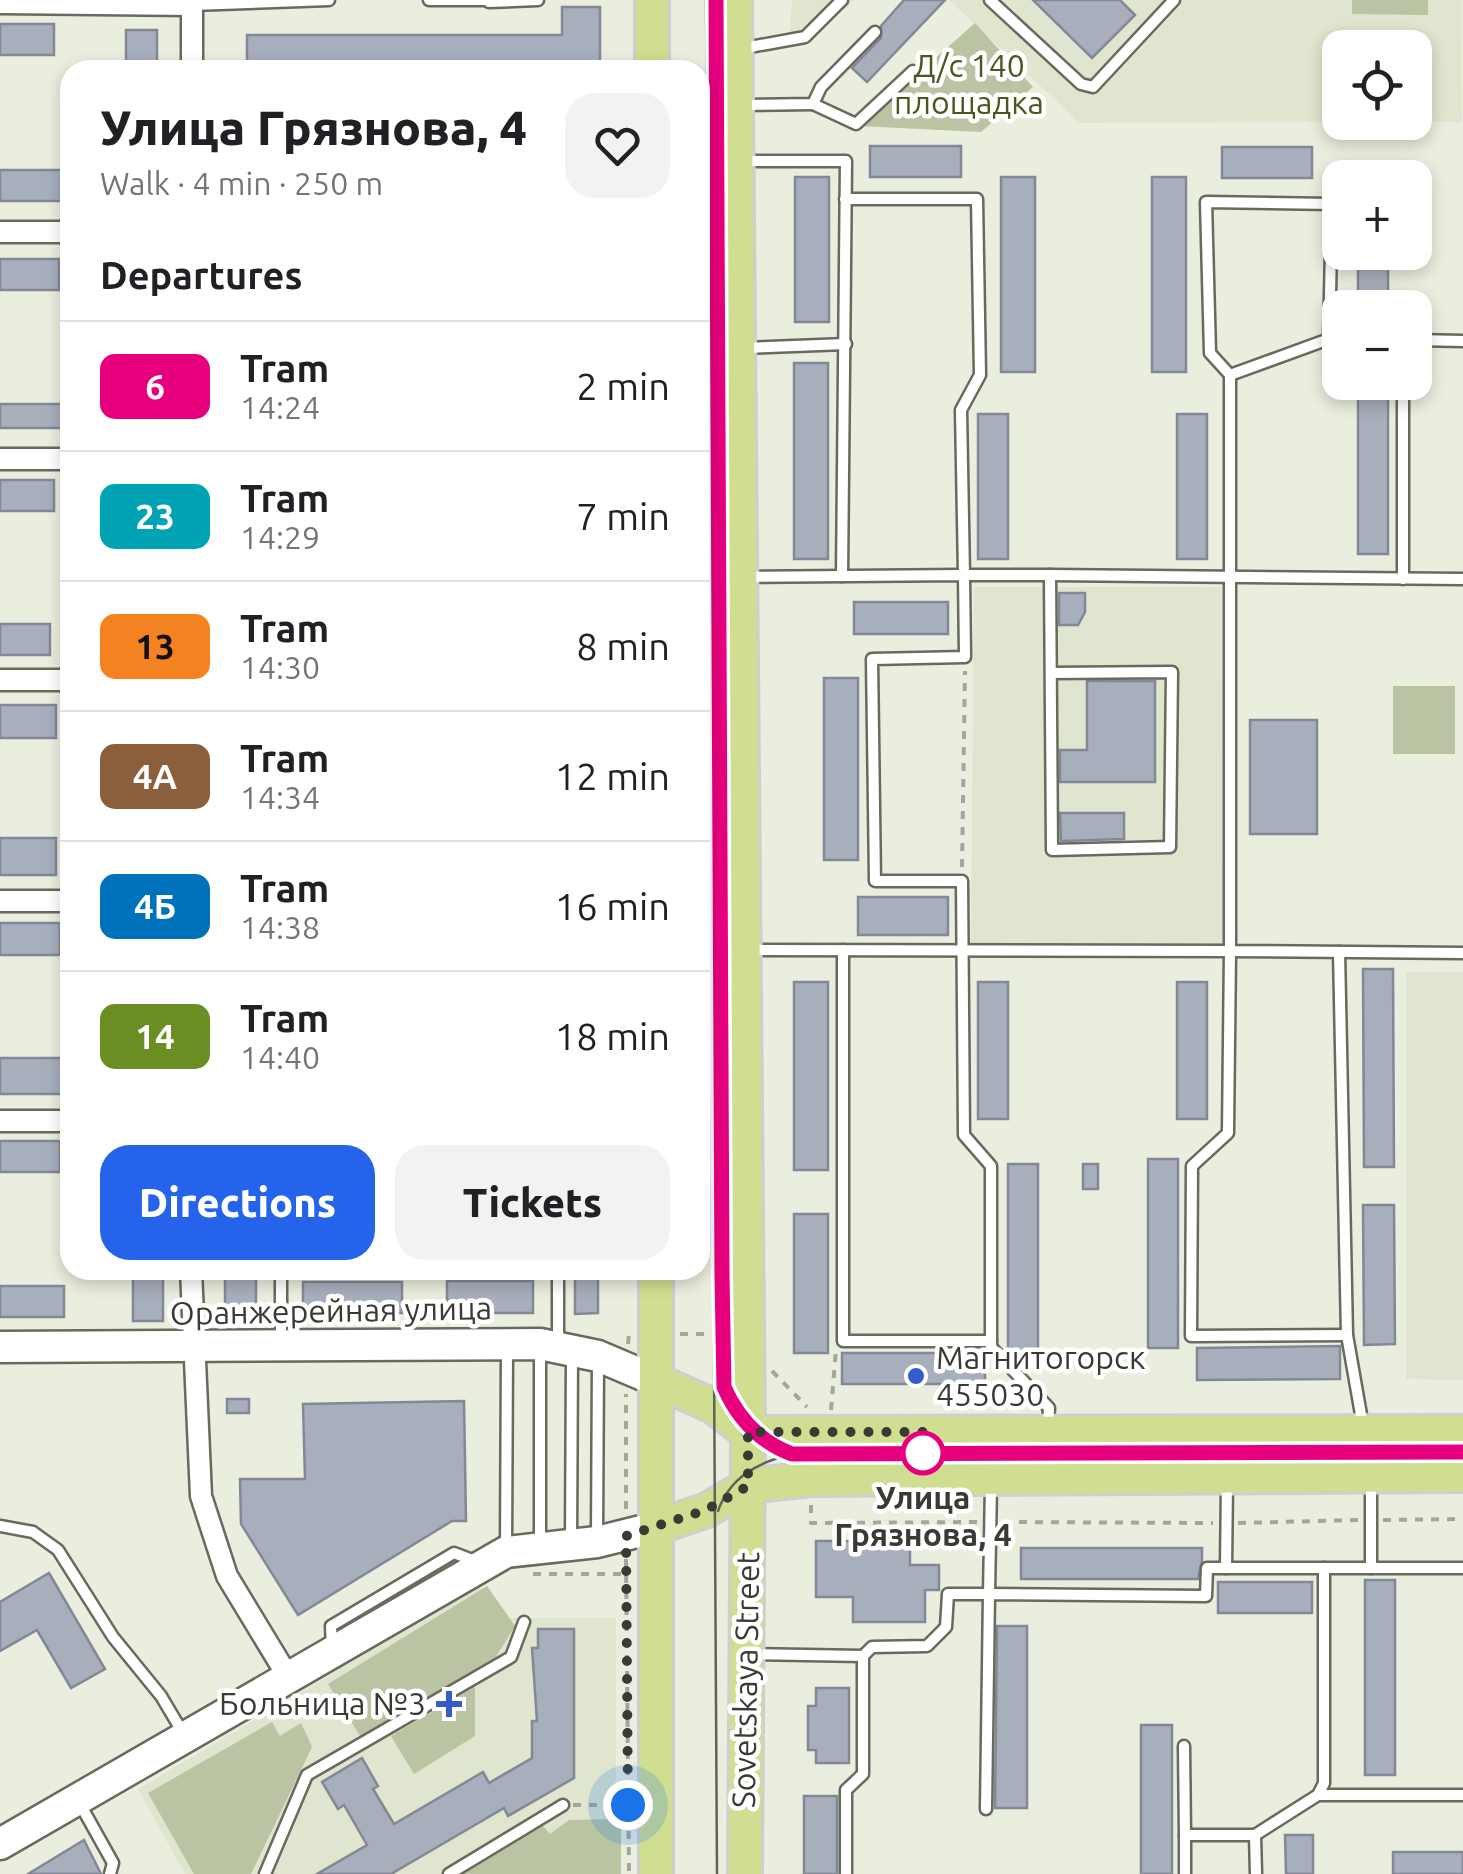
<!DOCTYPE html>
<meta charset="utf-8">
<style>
:root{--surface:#fff;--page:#f2f2f2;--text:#202124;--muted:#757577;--line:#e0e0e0;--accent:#2563eb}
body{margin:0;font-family:Ubuntu,sans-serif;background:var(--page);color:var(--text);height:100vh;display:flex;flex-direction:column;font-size:38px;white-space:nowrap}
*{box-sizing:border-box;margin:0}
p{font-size:32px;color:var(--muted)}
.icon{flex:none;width:55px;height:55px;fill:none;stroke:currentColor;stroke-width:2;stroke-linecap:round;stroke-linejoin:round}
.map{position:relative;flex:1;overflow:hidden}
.side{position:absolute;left:60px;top:60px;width:650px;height:1220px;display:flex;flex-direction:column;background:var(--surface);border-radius:30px;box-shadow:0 5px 15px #0003}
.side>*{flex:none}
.badge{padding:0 20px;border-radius:15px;font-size:35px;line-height:65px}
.fabs{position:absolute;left:1322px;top:30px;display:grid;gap:20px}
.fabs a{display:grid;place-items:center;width:110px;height:110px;border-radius:20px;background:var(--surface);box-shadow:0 5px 15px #0003;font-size:50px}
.you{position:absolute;width:50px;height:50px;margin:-25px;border:8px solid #fff;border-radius:50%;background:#1a73e8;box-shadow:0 0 0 15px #1a73e833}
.map>.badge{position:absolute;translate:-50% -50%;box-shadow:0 0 0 5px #fff}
h2{padding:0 40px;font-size:38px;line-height:90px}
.round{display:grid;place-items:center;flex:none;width:105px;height:105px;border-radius:30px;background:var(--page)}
.headline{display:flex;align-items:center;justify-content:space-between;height:170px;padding:0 40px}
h1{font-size:48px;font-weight:800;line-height:75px}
.action{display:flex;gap:20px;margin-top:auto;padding:20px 40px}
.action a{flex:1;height:115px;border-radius:30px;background:var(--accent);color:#fff;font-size:40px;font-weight:800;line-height:115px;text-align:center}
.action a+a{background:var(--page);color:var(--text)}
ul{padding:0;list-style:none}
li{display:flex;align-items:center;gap:30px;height:130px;padding:0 40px;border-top:2px solid var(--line)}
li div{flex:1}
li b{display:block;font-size:38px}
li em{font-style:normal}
li .badge{min-width:110px;font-weight:700;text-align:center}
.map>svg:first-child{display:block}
.built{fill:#dfe5ce}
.green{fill:#bac3a2}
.building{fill:#a7aebc;stroke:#828896;stroke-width:2.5}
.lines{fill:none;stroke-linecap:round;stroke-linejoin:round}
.service-casing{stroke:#676a5d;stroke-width:15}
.minor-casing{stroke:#676a5d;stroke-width:25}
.secondary-casing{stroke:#676a5d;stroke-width:35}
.primary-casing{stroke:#cfd0ce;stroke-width:38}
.path{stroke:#a3a69a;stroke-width:4;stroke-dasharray:8 8;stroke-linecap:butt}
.service{stroke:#fff;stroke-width:10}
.minor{stroke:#fff;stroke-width:20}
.secondary{stroke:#fff;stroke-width:30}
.primary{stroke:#d0de91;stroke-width:32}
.tram{stroke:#61635a;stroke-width:2.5}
.line-casing{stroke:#fff;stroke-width:22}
.line{stroke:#e6007e;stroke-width:15}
.walk{stroke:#383a33;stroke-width:10;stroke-dasharray:0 18}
.poi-dot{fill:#375bcc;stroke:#fff;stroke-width:4}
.stop-dot{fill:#fff;stroke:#e6007e;stroke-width:5}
.labels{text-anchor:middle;stroke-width:9;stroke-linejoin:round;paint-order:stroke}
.park-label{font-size:32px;fill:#4c571f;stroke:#fff}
.street-label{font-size:32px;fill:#383a33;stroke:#fff}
.poi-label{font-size:32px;fill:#383a33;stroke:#fff;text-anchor:start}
.stop-label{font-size:32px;font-weight:bold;fill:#383a33;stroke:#fff}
</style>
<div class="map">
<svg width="1463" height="1874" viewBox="0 0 1463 1874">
<rect width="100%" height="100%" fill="#eaeede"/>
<g class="built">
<path d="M792,0H855L806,42L789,46Z"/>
<path d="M949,0H1461L1462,122H1415V48H1340V122L1080,123Z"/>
<path d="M974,587H1221L1223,944L971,943Z"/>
<path d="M1406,972H1463V1380L1406,1379Z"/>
<path d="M479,1587L503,1618H616V1874H185L138,1789Z"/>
</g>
<g class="green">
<path d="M1352,0H1428V15L1352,14Z"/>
<path d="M975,23L1033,87L981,132L859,126Z"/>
<rect x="1393" y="686" width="62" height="68"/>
<path d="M487,1586L515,1626L495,1658L360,1736L328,1684Z"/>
<path d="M475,1687V1736L414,1774L391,1736Z"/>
<path d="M272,1722L280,1736L301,1723L312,1747L251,1874H194L148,1793Z"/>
<path d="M621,1819V1874H457L542,1825L550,1834L569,1820Z"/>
</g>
<g class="building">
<path d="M904,0H945L867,82L852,68L881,38V26Z"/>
<path d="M1033,0H1120L1135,15L1092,58Z"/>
<path d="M562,7H600V70L247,67V35H562Z"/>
<rect x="0" y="24" width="54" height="31"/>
<rect x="126" y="30" width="31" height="40"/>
<rect x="870" y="146" width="91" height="31"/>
<rect x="1222" y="147" width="90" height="31"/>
<rect x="0" y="170" width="61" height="31"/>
<rect x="795" y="177" width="34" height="145"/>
<rect x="1001" y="177" width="34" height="195"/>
<rect x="1152" y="177" width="34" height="195"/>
<rect x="1358" y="252" width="30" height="56"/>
<rect x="0" y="259" width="59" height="31"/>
<rect x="794" y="363" width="34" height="196"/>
<rect x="1358" y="382" width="30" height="172"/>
<rect x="0" y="404" width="63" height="24"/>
<rect x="978" y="414" width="30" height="145"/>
<rect x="1177" y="414" width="30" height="145"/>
<rect x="0" y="480" width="54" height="31"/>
<path d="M1059,593H1085V612L1078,625H1059Z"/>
<rect x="854" y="602" width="94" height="32"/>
<rect x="0" y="624" width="50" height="31"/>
<rect x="824" y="678" width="34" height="182"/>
<path d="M1087,681H1155V782H1060V750H1087Z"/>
<rect x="0" y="705" width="56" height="33"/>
<rect x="1250" y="720" width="67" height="114"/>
<path d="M1060,813H1124V839L1061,841Z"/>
<rect x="0" y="838" width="56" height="37"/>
<rect x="858" y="897" width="90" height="38"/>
<rect x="0" y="923" width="60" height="32"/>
<path d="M1363,969H1393L1394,1167H1364Z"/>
<rect x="794" y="982" width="34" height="188"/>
<rect x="978" y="982" width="30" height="137"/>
<rect x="1177" y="982" width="30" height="137"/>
<rect x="0" y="1058" width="63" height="36"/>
<rect x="0" y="1141" width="60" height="31"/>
<rect x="1148" y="1159" width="30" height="189"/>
<path d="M1008,1164H1038V1353L1008,1352Z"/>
<rect x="1083" y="1164" width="15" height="25"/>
<path d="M1363,1205H1394L1395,1344L1364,1345Z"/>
<rect x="794" y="1214" width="34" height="139"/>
<rect x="133" y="1270" width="30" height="51"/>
<rect x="225" y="1270" width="31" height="47"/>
<path d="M575,1270H598V1313L575,1314Z"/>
<rect x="447" y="1281" width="86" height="32"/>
<rect x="303" y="1282" width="99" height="31"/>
<rect x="0" y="1286" width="64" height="31"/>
<path d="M1340,1346V1379L1197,1380V1348Z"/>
<rect x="842" y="1353" width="143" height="31"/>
<rect x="227" y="1399" width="22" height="14"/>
<path d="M464,1401L466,1521H452L298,1615L241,1524L240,1479H305L303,1404Z"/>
<path d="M816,1541H910V1565H939V1590H925V1622H853V1597H816Z"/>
<path d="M1021,1548H1202V1561L1198,1579H1021Z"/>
<path d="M49,1573L105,1669L71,1688L37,1630L0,1651V1602Z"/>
<rect x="1365" y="1580" width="30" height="195"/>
<rect x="1218" y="1582" width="94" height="31"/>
<path d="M997,1626H1027V1808H995Z"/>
<path d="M538,1629H574V1778L508,1816L504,1808L391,1874H317L367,1845L344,1805L338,1809L322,1782L362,1758L378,1786L373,1789L394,1824L483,1772L489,1783L532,1758V1721H537L532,1648H538Z"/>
<path d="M816,1688H849V1763H816V1750H808V1706H816Z"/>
<rect x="1141" y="1725" width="31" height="149"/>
<rect x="804" y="1796" width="33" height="78"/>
<path d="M1285,1835H1313V1874H1286Z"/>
<path d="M84,1840L101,1874H28Z"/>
<rect x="1393" y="1852" width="70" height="22"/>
</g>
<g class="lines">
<g class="service-casing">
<g id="service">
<path d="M429,0H489"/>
<path d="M990,0L1081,84L1093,87L1174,0"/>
<path d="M489,2L538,0"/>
<path d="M192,5L329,0"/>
<path d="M739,49L805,37L842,0"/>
<path d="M813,104L856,124L913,71"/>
<path d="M743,105L813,104L821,87L875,32"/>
<path d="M742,161H846L842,576"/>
<path d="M845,199H977L980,375L961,410L964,575H1050L1052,850L1170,847L1172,672L1051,673"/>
<path d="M1340,339H1329L1230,375V951L1463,953"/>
<path d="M1415,340L1463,341"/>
<path d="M742,348L846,344"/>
<path d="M1230,375L1210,353L1206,202L1332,204L1329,339"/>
<path d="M1403,382V579"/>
<path d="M1050,575L1463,579"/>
<path d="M744,577L964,575L965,657L872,659L875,881H962L964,1135L991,1166V1347L1049,1408L1048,1426"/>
<path d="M747,950L1230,951L1228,1133L1192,1166L1191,1336L1347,1335"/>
<path d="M843,950V1341H991"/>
<path d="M1339,952L1347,1335L1363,1426"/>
<path d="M281,1270V1341"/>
<path d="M558,1344V1270"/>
<path d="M540,1350V1543"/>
<path d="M1371,1434V1568"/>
<path d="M1227,1482L1226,1568H1463"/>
<path d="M0,1526L33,1532L58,1550L113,1637L161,1696L183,1733"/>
<path d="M597,1536L598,1363"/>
<path d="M571,1543L572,1355"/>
<path d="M506,1548L507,1350"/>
<path d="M332,1648L331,1626L454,1553L475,1561"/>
<path d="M749,1654L863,1656"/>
<path d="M1184,1746L1185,1835H1255L1256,1874"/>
<path d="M1318,1795H1463"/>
<path d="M80,1804L113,1863L110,1874"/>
<path d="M986,1809L989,1594L1206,1596L1207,1568H1226"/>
<path d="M1185,1835V1874"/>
<path d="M1255,1835L1318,1795L1324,1783V1568"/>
<path d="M265,1874L307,1775L511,1657L524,1622"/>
<path d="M449,1874L563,1805"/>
<path d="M846,1874V1790L863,1774V1656L872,1647L927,1646L946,1627L948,1594H989L991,1485"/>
</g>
</g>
<g class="minor-casing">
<g id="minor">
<path d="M192,0V70"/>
<path d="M0,3L192,5"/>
<path d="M0,232H70"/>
<path d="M0,459H70"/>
<path d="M0,680H70"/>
<path d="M0,901H70"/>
<path d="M0,1121H70"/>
<path d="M191,1270L201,1496L227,1576L290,1680"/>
</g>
</g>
<g class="secondary-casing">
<g id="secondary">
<path d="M0,1347L540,1344L598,1356L657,1381"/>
<path d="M0,1844L506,1552L597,1542L657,1527"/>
</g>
</g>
<g class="primary-casing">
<g id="primary">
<path d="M652,0V70"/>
<path d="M735,0L748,1433L1463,1432"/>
<path d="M657,1381L713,1406L748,1433L745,1874"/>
<path d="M657,1527L707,1510L748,1486L811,1479L1463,1475"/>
<path d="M656,1874V1270"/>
</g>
</g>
<g class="path">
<path d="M962,867L965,671"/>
<path d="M680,1334H726"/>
<path d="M628,1344L629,1334"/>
<path d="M772,1371L807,1407"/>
<path d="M831,1410L836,1350"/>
<path d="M811,1505V1523L978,1522"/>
<path d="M626,1509V1394"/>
<path d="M1383,1520L1463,1519"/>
<path d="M1003,1522L1213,1523"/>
<path d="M1238,1523L1358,1520"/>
<path d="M626,1559L629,1874"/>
<path d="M533,1574H626"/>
<path d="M573,1805H628"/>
</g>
<use href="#service" class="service"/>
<use href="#minor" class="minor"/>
<use href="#secondary" class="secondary"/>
<use href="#primary" class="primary"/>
<g class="tram">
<path d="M706,0L717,1874"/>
<path d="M717,1395L744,1436L782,1460"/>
<path d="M718,1511C730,1477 758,1462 793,1454L1463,1453"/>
</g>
</g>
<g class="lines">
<g class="line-casing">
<path id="line" d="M716,0L722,1277L724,1387C738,1419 760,1442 792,1454L1463,1452"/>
</g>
<use href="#line" class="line"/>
<path class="walk" d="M628,1805L626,1536L706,1510L748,1486V1432H929L923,1453"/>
</g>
<g class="poi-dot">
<circle cx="916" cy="1376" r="10"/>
<path d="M444 1689h10v10h10v10h-10v10h-10v-10h-10v-10h10z"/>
</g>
<circle class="stop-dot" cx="923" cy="1453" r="20"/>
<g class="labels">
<g class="park-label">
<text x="969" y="77">Д/с 140<tspan x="969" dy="37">площадка</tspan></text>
</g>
<g class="street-label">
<text transform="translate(331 1311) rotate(-1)" y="11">Оранжерейная улица</text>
<text transform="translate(746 1680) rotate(-89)" y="11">Sovetskaya Street</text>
</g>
<g class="poi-label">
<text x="936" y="1369">Магнитогорск<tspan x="936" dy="37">455030</tspan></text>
<text x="426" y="1715" text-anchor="end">Больница №3</text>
</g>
<g class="stop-label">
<text x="923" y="1509">Улица<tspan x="923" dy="37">Грязнова, 4</tspan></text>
</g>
</g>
</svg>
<div class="fabs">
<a><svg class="icon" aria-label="locate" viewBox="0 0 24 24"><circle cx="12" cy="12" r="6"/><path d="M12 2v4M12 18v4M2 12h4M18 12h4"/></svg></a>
<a>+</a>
<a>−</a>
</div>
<div class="you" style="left:628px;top:1805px"></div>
<section class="side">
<div class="headline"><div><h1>Улица Грязнова, 4</h1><p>Walk · 4 min · 250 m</p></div><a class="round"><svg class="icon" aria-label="heart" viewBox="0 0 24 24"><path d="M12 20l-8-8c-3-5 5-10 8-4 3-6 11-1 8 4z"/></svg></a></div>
<h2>Departures</h2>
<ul>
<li><span class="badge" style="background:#e6007e;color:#fff">6</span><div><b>Tram</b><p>14:24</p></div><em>2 min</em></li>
<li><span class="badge" style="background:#00a3b4;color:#fff">23</span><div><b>Tram</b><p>14:29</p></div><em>7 min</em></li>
<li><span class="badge" style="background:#f58220;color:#111">13</span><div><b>Tram</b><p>14:30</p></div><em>8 min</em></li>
<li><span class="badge" style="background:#8b5e3c;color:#fff">4А</span><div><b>Tram</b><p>14:34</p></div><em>12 min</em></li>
<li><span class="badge" style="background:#0072bc;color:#fff">4Б</span><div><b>Tram</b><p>14:38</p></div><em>16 min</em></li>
<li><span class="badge" style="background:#6b8e23;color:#fff">14</span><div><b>Tram</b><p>14:40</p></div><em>18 min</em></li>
</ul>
<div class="action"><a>Directions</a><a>Tickets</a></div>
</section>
</div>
